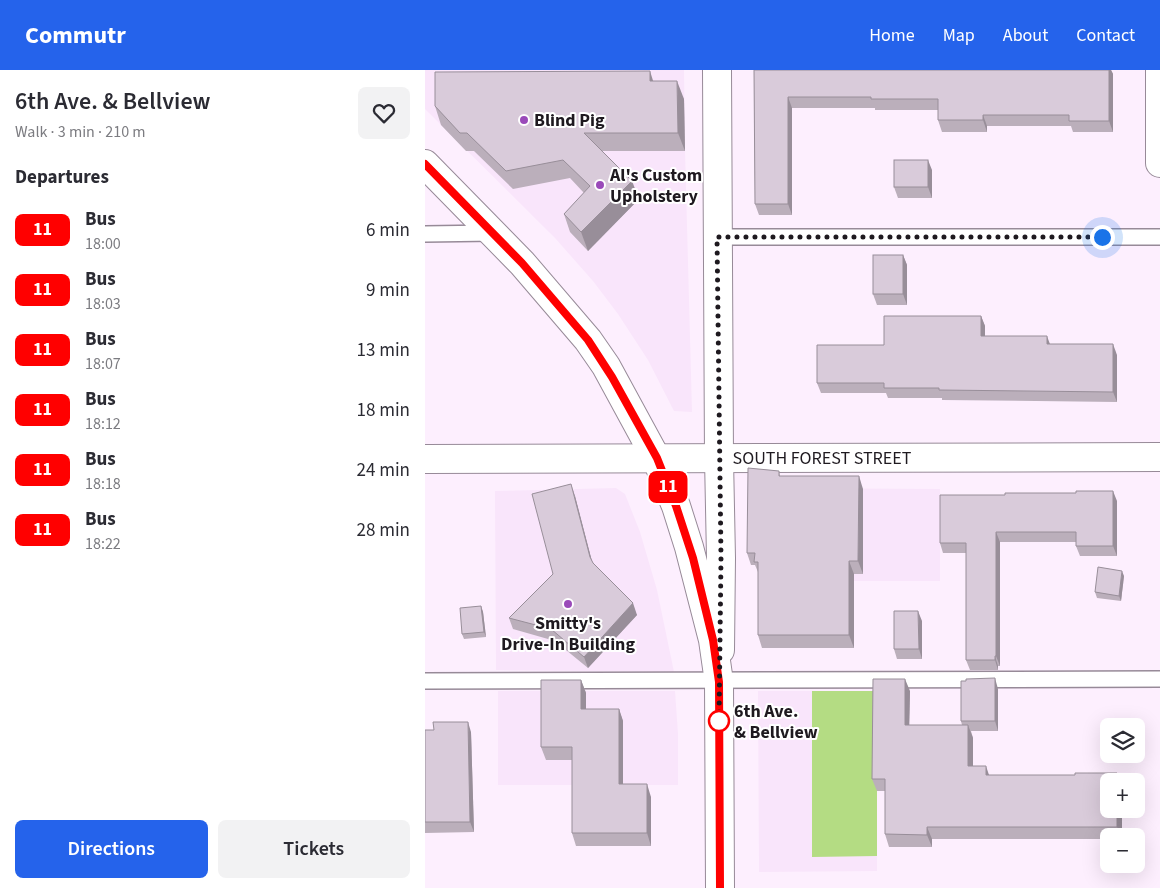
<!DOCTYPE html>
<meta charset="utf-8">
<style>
:root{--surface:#fff;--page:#f2f2f3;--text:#2b2b33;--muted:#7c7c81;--accent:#2563eb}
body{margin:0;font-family:"Source Sans 3",sans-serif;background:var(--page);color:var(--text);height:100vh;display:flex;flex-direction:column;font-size:19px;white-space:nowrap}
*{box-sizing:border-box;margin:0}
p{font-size:16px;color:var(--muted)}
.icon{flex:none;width:28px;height:28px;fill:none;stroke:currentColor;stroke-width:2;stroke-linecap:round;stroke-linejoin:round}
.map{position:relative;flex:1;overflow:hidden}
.drawer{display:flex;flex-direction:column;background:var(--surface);width:425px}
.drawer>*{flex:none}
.badge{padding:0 10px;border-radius:8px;font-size:18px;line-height:32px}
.controls{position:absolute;left:675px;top:648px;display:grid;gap:10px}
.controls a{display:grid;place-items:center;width:45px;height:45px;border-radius:8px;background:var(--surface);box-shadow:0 5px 20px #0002;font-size:25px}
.you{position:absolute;width:25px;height:25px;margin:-12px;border:4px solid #fff;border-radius:50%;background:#1a73e8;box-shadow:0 0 0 8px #1a73e833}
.map>.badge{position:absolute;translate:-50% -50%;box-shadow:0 0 0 2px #fff}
h2{padding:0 15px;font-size:19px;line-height:45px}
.round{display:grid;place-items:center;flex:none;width:52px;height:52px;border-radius:8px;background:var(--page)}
.overview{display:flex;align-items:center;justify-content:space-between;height:85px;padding:0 15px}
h1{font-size:24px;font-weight:600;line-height:38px}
.primary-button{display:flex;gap:10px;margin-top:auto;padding:10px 15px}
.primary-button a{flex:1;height:58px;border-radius:8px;background:var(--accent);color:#fff;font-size:20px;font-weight:600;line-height:58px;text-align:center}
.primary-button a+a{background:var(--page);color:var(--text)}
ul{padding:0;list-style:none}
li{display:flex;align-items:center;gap:15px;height:60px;padding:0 15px}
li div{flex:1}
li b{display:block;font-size:19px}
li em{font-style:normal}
li .badge{min-width:55px;font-weight:700;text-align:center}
header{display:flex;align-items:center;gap:30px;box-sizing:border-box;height:70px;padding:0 25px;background:var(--accent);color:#fff}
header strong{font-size:24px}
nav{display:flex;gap:28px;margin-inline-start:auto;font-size:18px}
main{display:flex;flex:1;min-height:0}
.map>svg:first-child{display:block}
.built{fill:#f9e5fb}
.green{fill:#b4dc83}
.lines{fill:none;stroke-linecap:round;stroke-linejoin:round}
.service-casing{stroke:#978a98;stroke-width:18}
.minor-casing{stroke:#978a98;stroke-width:30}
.tertiary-casing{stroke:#978a98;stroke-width:30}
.primary-casing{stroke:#978a98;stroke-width:30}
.service{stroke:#fff;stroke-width:15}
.minor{stroke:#fff;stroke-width:28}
.tertiary{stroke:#fff;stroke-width:28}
.primary{stroke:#fff;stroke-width:28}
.wall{fill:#bbafbb}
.shaded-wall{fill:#988e99}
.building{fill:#d9cbda;stroke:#988e99}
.line-casing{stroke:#fff;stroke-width:11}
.line{stroke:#f00;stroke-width:8}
.walk{stroke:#1e191f;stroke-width:5;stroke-dasharray:0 9}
.poi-dot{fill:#9a4ab9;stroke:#fff;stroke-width:2}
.stop-dot{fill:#fff;stroke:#f00;stroke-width:2.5}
.labels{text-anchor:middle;stroke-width:4;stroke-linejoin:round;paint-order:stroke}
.poi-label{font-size:18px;font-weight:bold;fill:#1e191f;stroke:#fff;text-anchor:start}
.street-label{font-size:18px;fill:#1e191f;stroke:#fff}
.stop-label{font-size:18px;font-weight:bold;fill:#1e191f;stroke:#fff;text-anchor:start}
</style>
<header>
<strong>Commutr</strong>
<nav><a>Home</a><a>Map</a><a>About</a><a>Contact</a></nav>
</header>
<main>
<section class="drawer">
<div class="overview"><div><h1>6th Ave. &amp; Bellview</h1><p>Walk · 3 min · 210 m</p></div><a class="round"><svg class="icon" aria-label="heart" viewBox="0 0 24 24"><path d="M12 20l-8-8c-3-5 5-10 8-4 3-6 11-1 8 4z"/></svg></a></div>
<h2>Departures</h2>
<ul>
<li><span class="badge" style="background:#f00;color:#fff">11</span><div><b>Bus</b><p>18:00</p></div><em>6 min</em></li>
<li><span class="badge" style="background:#f00;color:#fff">11</span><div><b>Bus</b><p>18:03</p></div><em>9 min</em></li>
<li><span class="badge" style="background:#f00;color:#fff">11</span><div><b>Bus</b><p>18:07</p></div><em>13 min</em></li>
<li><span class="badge" style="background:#f00;color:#fff">11</span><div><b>Bus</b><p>18:12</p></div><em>18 min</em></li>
<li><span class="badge" style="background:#f00;color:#fff">11</span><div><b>Bus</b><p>18:18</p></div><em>24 min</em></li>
<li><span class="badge" style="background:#f00;color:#fff">11</span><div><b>Bus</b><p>18:22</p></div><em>28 min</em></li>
</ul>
<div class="primary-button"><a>Directions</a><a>Tickets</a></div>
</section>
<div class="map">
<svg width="735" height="818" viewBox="0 0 735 818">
<rect width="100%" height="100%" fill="#fdeffe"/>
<g class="built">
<path d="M0,0H259L260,81L267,342L249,341L223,290L193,244L168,211L130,168L0,39Z"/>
<path d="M191,418L200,424L215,462L232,520L249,602L71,600L70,421Z"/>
<path d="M334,418L515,419V511H334Z"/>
<path d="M73,621H250L253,664V715H73Z"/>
<path d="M333,621H452V801L334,802Z"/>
</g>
<path class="green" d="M387,621H452V786L387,787Z"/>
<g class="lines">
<g class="service-casing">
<g id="service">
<path d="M0,164L68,163"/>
<path d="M293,167H735"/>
<path d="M0,611L735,609"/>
</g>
</g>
<g class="minor-casing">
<g id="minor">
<path d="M735,0V93"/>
<path d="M0,389L735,387"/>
</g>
</g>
<g class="tertiary-casing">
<path id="tertiary" d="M292,0L294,388L296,488L295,580"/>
</g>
<g class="primary-casing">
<path id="primary" d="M0,94L97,193L163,270L181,296L231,388L251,436L264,477L288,570L294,612L295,818"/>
</g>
<use href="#service" class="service"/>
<use href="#minor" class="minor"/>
<use href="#tertiary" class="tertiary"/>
<use href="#primary" class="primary"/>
</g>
<g class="wall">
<path d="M329,0H686L688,4V62H648L646,56H562V62H517L513,50V40H450V38H367V145H334L330,134Z"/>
<path d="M228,11L259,29L260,81H177L214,129L163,181L145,162L139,144L159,123L145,108L88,119L49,81H41L16,55L10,36Z"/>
<path d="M507,100V128H473L469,117Z"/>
<path d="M478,185L482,195V235H452L448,224Z"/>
<path d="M556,246L560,256V266L625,274L692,285V332L517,330V328H463L461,323H396L392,313L459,275Z"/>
<path d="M354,401L355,406L438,419V504H429V578H337L333,565V502L330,495H326L322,483Z"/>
<path d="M150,426L167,492L212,545L163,598L130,571L88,559L84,548L128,504Z"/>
<path d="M692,431V486H655L651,476V472H575V596H573V600H545L541,590V483H518L515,473Z"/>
<path d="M699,506L696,531L672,528L670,522Z"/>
<path d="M56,536L58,542L61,567L39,569L37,564Z"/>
<path d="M497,551V589H472L469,579Z"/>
<path d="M156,610L161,623V639H194L198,651V714L226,727V776H151L147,763V690H121L116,677Z"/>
<path d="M573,619V661H546L548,668V696L564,705H650L692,703L695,711H684L697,739V766H684V769H507V777H464L460,764V721H452L447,709L485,621L484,655H537L536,651Z"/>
<path d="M0,660L46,662L49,762L0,763Z"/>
</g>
<g class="shaded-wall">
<path d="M684,0H686L688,4V62L684,51Z"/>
<path d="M225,1L231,20L225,11Z"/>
<path d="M252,11L259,29L260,81L253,63Z"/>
<path d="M363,27L367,38V145L363,134Z"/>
<path d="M558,45L562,56V62L558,50Z"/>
<path d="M503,90L507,100V128L503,117Z"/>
<path d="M207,111L214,129L163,181L156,162Z"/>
<path d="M478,185L482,195V235L478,224Z"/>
<path d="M556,246L560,256V277L556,266Z"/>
<path d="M622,266L626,277L622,274Z"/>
<path d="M688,274L692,285V332L688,322Z"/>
<path d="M434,406L438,419V504L433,491Z"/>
<path d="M146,414L150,426L169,499L165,487Z"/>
<path d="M688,421L692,431V486L688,476Z"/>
<path d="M571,462L575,472V596L571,586Z"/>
<path d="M424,491L429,504V578L424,565Z"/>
<path d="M697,501L699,506L696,531L694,526Z"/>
<path d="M208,533L212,545L163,598L159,587Z"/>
<path d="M56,536L58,542L61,567L59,562Z"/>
<path d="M493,541L497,551V589L494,579Z"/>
<path d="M570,586L573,596V600L570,590Z"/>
<path d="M570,608L573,619V661L570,651Z"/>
<path d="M480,609L485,621L484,668L480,655Z"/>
<path d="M156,610L161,623V651L156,639Z"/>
<path d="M194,639L198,651V727L194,714Z"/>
<path d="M43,652L46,662L49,762L45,752Z"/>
<path d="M543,655L548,668V708L543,696Z"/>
<path d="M561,696L565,708L561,705Z"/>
<path d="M692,703L695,711H692Z"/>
<path d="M222,714L226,727V776L222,763Z"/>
<path d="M692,739H697V766H696L692,757Z"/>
<path d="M502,757L507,769V777L502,765Z"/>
</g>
<g class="building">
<path d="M329,0H684V51H644V45H558V50H513V29H446V27H363V134H330Z"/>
<path d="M225,1V11H252L253,63H159L207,111L156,162L139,144L165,116L138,90L81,101L42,63H35L10,36V2Z"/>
<rect x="469" y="90" width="34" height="27"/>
<rect x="448" y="185" width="30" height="39"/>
<path d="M459,246H556V266H622V274H688V322L514,320V318H459V313H392V275H459Z"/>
<path d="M323,398L354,401V406H434L433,491H424V565H333V492H329L330,483H322Z"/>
<path d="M146,414L165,487L168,493L208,533L159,587L126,559L84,548L128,504L107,424Z"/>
<path d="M651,421H688V476H651V462H571V586H570V590H541V473H515V425H580V423H651Z"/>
<path d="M673,497L697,501L694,526L670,522Z"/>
<path d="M56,536L59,562L37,564L35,538Z"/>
<path d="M469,541H493L494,579H469Z"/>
<path d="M570,608V651H536V611H541V609Z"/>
<path d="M448,609H480V655H543V696H561V705H650V703H692V711H684V739H692V757H502V765L460,764V709H447Z"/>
<path d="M116,610H156V639H194V714H222V763H147V677H116Z"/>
<path d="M8,652H43L45,752H0V660H9Z"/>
</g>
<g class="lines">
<g class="line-casing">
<path id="line" d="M0,94L97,193L163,270L187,307L232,388L251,436L268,488L288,570L294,612L295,818"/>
</g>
<use href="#line" class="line"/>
<path class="walk" d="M294,651L296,488L292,167H677"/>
</g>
<g class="poi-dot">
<circle cx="99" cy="50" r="5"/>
<circle cx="175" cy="115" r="5"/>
<circle cx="143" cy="534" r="5"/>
</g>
<circle class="stop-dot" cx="294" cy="651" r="10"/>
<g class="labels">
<g class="poi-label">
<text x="109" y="56">Blind Pig</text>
<text x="185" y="111">Al's Custom<tspan x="185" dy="21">Upholstery</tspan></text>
<text x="143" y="559" text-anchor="middle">Smitty's<tspan x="143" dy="21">Drive-In Building</tspan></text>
</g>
<g class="street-label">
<text x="397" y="394">SOUTH FOREST STREET</text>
</g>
<g class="stop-label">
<text x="309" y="647">6th Ave.<tspan x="309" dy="21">&amp; Bellview</tspan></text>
</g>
</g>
</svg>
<div class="controls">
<a><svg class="icon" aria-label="layers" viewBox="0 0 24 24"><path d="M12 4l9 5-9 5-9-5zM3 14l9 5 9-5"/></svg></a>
<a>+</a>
<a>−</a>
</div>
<div class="you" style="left:677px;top:167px"></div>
<b class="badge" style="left:243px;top:417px;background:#f00;color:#fff">11</b>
</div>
</main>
